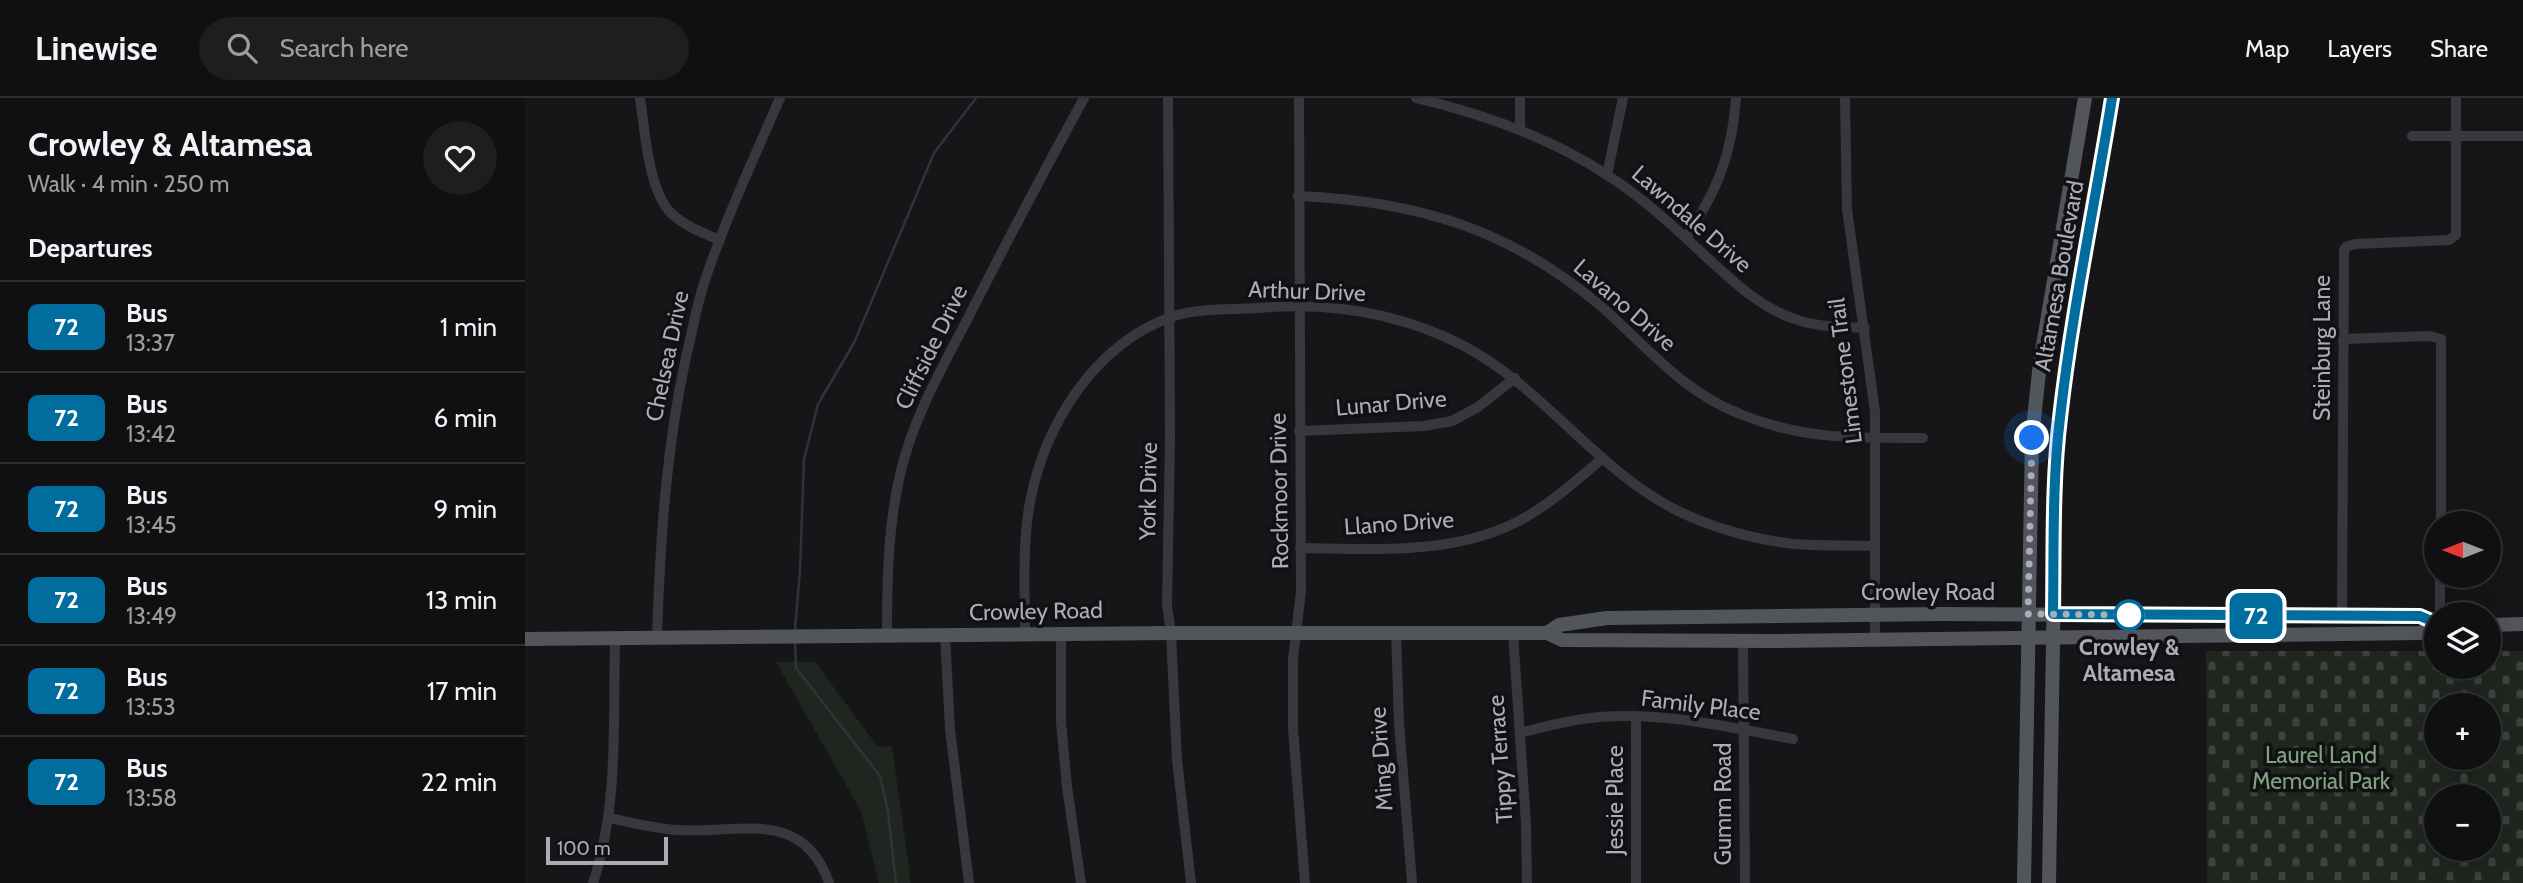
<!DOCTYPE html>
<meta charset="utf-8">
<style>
:root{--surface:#101012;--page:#1e1e20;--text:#f1f3f6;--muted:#9c9d9f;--line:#303032}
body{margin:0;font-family:Cabin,sans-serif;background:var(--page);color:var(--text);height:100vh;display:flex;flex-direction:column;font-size:26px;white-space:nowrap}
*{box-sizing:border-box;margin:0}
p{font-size:23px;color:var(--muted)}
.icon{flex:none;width:38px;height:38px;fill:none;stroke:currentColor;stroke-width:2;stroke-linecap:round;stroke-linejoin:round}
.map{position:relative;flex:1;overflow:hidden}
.side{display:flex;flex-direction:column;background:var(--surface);width:525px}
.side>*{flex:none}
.badge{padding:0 14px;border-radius:10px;font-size:24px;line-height:46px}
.needle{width:46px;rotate:270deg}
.buttons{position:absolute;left:1899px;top:413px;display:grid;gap:14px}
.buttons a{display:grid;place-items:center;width:77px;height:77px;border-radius:50%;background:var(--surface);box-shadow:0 7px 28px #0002,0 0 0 2px var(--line);font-size:35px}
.scale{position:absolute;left:21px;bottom:18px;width:122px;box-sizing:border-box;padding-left:7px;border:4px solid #a8adb8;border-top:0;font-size:19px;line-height:24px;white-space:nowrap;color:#a8adb8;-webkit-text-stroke:5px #111113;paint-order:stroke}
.you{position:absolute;width:35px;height:35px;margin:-18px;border:5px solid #fff;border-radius:50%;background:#1a73e8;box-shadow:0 0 0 10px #1a73e833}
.map>.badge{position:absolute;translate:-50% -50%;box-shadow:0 0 0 4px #fff}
h2{padding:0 28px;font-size:26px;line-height:63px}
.round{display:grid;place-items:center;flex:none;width:74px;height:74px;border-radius:37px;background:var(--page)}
.head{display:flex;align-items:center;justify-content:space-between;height:119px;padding:0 28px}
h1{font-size:33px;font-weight:800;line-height:52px}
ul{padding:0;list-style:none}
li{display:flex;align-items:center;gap:21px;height:91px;padding:0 28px;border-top:2px solid var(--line)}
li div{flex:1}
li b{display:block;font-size:26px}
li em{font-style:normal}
li .badge{min-width:77px;font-weight:700;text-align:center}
header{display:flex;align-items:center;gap:42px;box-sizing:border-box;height:98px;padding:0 35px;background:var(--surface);border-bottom:2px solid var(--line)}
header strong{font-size:33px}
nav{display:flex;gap:38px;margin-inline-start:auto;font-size:24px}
.search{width:490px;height:63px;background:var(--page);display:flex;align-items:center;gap:18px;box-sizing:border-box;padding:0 24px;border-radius:38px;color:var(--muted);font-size:26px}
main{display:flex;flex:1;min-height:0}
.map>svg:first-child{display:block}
.grass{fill:#1e261f}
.cemetery{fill:url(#cemetery-stones);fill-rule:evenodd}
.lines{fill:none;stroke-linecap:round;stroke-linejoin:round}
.stream{stroke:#2c353c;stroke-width:2.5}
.minor{stroke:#37383d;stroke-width:10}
.major{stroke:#53555c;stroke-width:14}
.line-casing{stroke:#fff;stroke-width:16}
.line{stroke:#006d9e;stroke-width:10}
.walk{stroke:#a8adb8;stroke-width:7;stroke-dasharray:0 12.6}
.stop-dot{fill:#fff;stroke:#006d9e;stroke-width:3.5}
.labels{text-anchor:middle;stroke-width:7;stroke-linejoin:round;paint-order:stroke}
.street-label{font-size:23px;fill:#a8adb8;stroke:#111113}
.stop-label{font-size:23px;font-weight:bold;fill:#a8adb8;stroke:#111113}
.park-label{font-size:23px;fill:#7fa381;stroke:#111113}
</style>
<header>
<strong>Linewise</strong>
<div class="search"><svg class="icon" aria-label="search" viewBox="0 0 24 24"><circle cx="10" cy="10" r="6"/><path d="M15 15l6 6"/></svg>Search here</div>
<nav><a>Map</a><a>Layers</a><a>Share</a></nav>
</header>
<main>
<section class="side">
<div class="head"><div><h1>Crowley &amp; Altamesa</h1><p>Walk · 4 min · 250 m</p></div><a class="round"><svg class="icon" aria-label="heart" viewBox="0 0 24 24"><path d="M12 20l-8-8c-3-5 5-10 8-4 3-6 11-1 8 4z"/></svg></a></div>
<h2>Departures</h2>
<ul>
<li><span class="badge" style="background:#006d9e;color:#fff">72</span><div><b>Bus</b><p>13:37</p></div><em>1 min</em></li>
<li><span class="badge" style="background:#006d9e;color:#fff">72</span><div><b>Bus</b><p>13:42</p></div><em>6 min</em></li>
<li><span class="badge" style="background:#006d9e;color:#fff">72</span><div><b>Bus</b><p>13:45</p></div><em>9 min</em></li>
<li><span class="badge" style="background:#006d9e;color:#fff">72</span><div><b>Bus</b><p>13:49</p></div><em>13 min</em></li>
<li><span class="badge" style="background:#006d9e;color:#fff">72</span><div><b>Bus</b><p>13:53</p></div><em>17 min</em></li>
<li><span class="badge" style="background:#006d9e;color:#fff">72</span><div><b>Bus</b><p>13:58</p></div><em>22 min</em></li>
</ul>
</section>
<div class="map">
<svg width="1998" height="785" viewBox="0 0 1998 785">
<defs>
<pattern id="cemetery-stones" width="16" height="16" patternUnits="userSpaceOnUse" patternTransform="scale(1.75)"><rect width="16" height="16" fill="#1e261f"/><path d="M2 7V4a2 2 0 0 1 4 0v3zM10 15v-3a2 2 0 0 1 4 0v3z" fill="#3c433d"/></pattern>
</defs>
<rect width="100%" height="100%" fill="#161618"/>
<path class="grass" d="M251,564H290L353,649L367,648L386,785H354L336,713Z"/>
<path class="cemetery" d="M1681,553H1911V569H1964V553H1998V785H1682ZM1911,607H1964V660H1911ZM1911,698H1964V751H1911Z"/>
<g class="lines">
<g class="stream">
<path d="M270,532L275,472L279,361L293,306L329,245L409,55L451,0"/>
<path d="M270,542L271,570L355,678L363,714L371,785"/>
</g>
<g class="minor">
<path d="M115,0C120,31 123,94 147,116C160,128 178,135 195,142"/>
<path d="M643,0L645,339L642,507L646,535L652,662L666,785"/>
<path d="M774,0L776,493L768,561V630L780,785"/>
<path d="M891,0C958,16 1025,39 1082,77C1117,99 1147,127 1177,155C1207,182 1236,212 1276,223C1296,229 1319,229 1340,230"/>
<path d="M995,0V32"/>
<path d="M1320,0L1322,111L1350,314V541"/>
<path d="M1887,38H1998"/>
<path d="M1082,77L1098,0"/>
<path d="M773,98C892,103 985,131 1077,209C1121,248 1158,294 1215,316C1278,342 1331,340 1398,340"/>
<path d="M1161,140C1192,92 1207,58 1211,0"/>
<path d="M1818,241L1905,238L1916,241V425"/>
<path d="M774,333L899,328L927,323L953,309L990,280"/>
<path d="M775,450C850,451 934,458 1001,419C1029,403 1053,381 1078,360"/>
<path d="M1915,516V478"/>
<path d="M1817,518L1819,152L1821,149L1830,146L1924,142L1931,137V0"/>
<path d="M871,535L874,625L887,785"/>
<path d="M988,535L1001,726L1002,785"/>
<path d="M500,536C500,493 497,447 505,404C520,326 569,247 646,219C672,210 705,212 732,210C803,204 875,215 939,248C1020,291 1071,372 1153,413C1188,430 1231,442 1269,446C1296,448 1323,447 1350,448"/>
<path d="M536,536V624L542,689L556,785"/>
<path d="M420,537L425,631L444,785"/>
<path d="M362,538C362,477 363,416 380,358C394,310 419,266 442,222C480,147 519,73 559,0"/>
<path d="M132,540C135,444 141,349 162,255C168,230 172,206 180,182C201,120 229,60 255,0"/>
<path d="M1218,543L1220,785"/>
<path d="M1111,619V785"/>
<path d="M995,635C1021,628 1048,621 1075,619C1140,614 1204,629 1268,641"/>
<path d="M83,720C106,724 130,731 152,732C213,736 278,709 304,785"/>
<path d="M68,785C94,707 88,621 90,540"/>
</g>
<g class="major">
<path d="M1964,527L1998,526"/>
<path d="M1022,535L1034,527L1082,520L1414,516L1895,518L1911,525"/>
<path d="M0,541L646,535H1022L1037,542L1250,543L1895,535L1911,528"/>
<path d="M1499,785L1507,340L1515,265L1560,0"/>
<path d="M1524,785L1531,364C1541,241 1567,121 1587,0"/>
</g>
</g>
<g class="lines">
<g class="line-casing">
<path id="line" d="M1587,0C1570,106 1547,213 1535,320C1527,385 1529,451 1528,516L1895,518L1911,525"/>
</g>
<use href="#line" class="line"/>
<path class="walk" d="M1507,340L1503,516L1617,517H1604"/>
</g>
<circle class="stop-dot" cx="1604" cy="517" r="14"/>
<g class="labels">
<g class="street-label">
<text transform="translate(1167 121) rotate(41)" y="8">Lawndale Drive</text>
<text transform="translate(1534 178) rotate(-80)" y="8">Altamesa Boulevard</text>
<text transform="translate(782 193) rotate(2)" y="8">Arthur Drive</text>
<text transform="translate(1100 207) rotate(41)" y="8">Lavano Drive</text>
<text transform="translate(406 249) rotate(-64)" y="8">Cliffside Drive</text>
<text transform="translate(1797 250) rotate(-90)" y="8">Steinburg Lane</text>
<text transform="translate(142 258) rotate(-78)" y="8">Chelsea Drive</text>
<text transform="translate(1320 273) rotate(-97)" y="8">Limestone Trail</text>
<text transform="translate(866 305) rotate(-5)" y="8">Lunar Drive</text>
<text transform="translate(623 393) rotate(-89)" y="8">York Drive</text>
<text transform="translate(754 393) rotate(-91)" y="8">Rockmoor Drive</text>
<text transform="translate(874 425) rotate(-4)" y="8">Llano Drive</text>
<text x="1403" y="502">Crowley Road</text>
<text transform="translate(511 513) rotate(-1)" y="8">Crowley Road</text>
<text transform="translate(1176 607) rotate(7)" y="8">Family Place</text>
<text transform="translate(856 661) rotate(-94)" y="8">Ming Drive</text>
<text transform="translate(975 661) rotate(-94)" y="8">Tippy Terrace</text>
<text transform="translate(1090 702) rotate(-90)" y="8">Jessie Place</text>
<text transform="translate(1198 706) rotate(-90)" y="8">Gumm Road</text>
</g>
<g class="stop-label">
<text x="1604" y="557">Crowley &amp;<tspan x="1604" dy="26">Altamesa</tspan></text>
</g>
<g class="park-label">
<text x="1796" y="665">Laurel Land<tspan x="1796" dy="26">Memorial Park</tspan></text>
</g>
</g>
</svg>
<div class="buttons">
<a><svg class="needle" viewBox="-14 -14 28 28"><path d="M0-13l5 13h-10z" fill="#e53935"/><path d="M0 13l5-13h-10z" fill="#9c9d9f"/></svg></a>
<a><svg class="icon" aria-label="layers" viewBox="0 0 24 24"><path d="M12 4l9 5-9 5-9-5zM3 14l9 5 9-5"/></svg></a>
<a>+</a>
<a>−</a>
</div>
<div class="scale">100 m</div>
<div class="you" style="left:1507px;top:340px"></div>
<b class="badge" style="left:1731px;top:518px;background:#006d9e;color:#fff">72</b>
</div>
</main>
